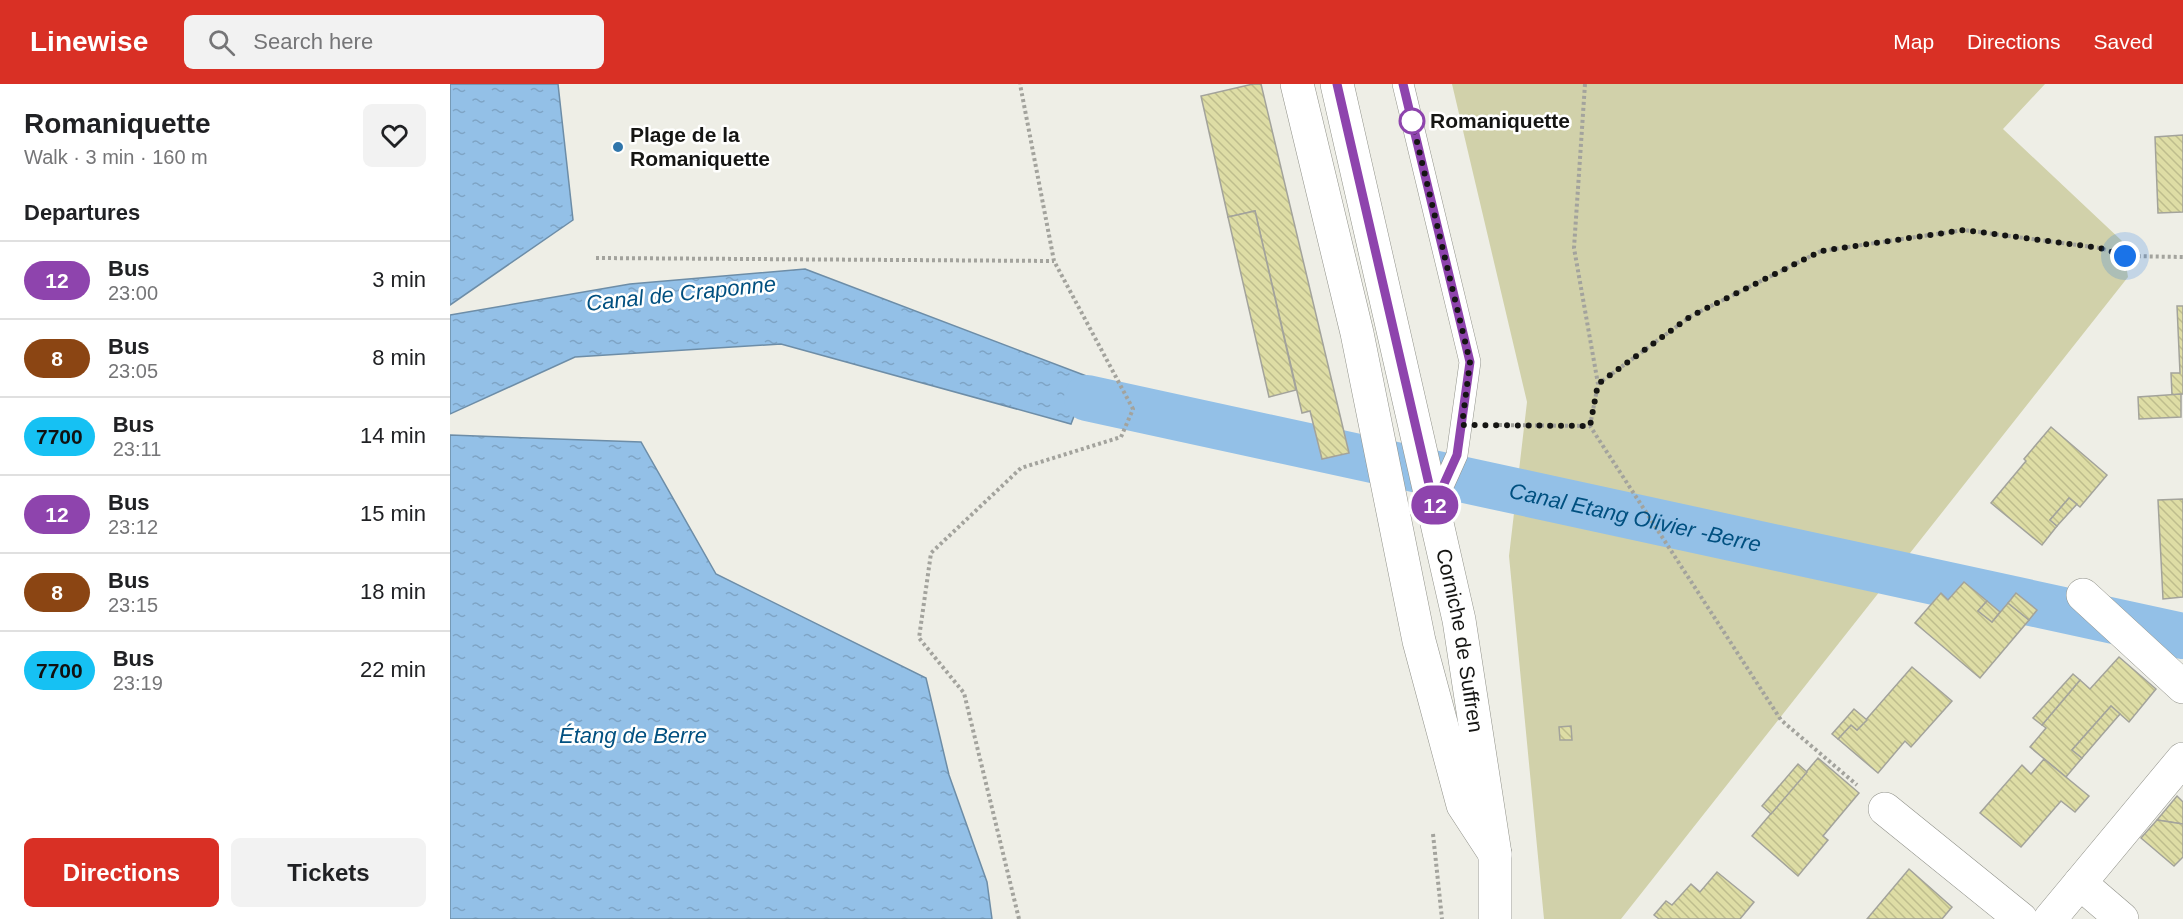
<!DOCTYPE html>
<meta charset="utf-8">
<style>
:root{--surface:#fff;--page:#f2f2f2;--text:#202124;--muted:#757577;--line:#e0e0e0;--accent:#d93025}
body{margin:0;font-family:Arial,sans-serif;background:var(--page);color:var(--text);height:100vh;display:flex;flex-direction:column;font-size:22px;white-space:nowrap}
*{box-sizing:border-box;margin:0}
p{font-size:20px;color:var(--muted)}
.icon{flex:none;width:33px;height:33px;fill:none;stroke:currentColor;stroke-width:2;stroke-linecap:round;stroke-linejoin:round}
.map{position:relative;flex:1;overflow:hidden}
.side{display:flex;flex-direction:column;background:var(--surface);width:450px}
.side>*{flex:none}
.badge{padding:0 12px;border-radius:20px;font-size:21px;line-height:39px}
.you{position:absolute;width:30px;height:30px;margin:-15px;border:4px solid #fff;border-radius:50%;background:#1a73e8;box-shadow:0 0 0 9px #1a73e833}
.map>.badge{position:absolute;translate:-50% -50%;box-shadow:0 0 0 3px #fff}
h2{padding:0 24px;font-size:22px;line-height:54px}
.round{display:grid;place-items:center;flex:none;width:63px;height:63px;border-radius:9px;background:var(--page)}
.head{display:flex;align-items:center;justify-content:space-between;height:102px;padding:0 24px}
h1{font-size:28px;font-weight:700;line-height:45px}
.cta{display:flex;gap:12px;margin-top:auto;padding:12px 24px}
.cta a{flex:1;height:69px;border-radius:9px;background:var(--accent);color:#fff;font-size:24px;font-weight:700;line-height:69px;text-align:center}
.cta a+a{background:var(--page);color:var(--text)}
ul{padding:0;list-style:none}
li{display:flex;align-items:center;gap:18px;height:78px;padding:0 24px;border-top:2px solid var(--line)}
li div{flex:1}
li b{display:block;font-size:22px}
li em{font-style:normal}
li .badge{min-width:66px;font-weight:700;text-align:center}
header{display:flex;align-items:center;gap:36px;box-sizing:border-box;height:84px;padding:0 30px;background:var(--accent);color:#fff}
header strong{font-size:28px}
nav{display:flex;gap:33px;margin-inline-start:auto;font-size:21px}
.search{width:420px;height:54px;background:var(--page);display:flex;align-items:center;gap:15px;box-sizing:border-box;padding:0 21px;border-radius:9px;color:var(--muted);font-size:22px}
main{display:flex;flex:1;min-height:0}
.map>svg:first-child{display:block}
.park{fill:#d1d1aa}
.water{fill:url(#water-ripples);stroke:#6d8da7;stroke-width:1.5}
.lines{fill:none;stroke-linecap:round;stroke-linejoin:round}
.canal{stroke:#93c0e7;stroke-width:46}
.building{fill:url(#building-back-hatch);stroke:#a3a39b;stroke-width:1.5}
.lane-casing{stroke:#909189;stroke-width:22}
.street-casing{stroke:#909189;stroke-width:34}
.secondary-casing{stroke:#909189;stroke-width:34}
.path{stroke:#a3a39d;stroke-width:4;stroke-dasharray:3 3;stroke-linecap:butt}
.lane{stroke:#fff;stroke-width:21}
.street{stroke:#fff;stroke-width:33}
.secondary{stroke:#fff;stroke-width:33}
.line-casing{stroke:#fff;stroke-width:14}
.line{stroke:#8e44ad;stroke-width:9}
.walk{stroke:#151513;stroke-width:6;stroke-dasharray:0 10.8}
.stop-dot{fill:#fff;stroke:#8e44ad;stroke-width:3}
.poi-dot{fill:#3076ab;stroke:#fffffe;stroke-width:2}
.labels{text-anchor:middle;stroke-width:5;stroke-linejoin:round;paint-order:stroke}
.stop-label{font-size:21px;font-weight:bold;fill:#151513;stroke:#fffffe;text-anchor:start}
.poi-label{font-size:21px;font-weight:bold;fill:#151513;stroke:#fffffe;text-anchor:start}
.street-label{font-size:21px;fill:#151513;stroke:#fffffe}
.water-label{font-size:22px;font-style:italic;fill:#015080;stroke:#fffffe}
</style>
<header>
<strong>Linewise</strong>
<div class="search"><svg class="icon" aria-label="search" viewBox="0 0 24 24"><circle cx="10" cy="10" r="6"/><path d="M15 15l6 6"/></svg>Search here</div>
<nav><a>Map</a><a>Directions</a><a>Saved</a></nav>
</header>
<main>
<section class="side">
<div class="head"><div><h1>Romaniquette</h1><p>Walk · 3 min · 160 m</p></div><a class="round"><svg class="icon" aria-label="heart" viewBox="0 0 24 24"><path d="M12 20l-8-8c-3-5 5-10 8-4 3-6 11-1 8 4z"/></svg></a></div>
<h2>Departures</h2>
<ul>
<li><span class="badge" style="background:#8e44ad;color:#fff">12</span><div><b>Bus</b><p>23:00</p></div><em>3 min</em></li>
<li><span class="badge" style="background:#8b4513;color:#fff">8</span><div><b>Bus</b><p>23:05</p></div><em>8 min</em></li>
<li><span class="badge" style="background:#16c1f3;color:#111">7700</span><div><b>Bus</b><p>23:11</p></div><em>14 min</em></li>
<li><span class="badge" style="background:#8e44ad;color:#fff">12</span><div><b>Bus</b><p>23:12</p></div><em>15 min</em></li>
<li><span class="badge" style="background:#8b4513;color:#fff">8</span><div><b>Bus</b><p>23:15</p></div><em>18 min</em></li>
<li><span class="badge" style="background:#16c1f3;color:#111">7700</span><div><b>Bus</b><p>23:19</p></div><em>22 min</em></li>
</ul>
<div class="cta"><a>Directions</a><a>Tickets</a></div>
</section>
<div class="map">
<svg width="1733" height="835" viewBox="0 0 1733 835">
<defs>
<pattern id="water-ripples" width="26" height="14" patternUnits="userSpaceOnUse" patternTransform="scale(1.5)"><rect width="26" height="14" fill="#93c0e7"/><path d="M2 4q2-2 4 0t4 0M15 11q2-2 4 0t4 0" fill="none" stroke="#7ea4c5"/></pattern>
<pattern id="building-back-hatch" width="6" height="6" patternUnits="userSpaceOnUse" patternTransform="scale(1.5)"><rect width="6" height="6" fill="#dedda5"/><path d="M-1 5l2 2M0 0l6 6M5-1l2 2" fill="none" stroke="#bebd8d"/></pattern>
</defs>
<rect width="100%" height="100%" fill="#eeeee6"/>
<path class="park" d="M1002,0H1595L1553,45L1672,157L1678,193L1171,835H1094L1059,472L1077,318Z"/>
<g class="water">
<path d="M0,0H108L123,136L0,221Z"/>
<path d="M355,185L639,293L621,340L331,260L125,273L0,330V231L180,200Z"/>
<path d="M0,351L191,358L266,490L476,594L499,691L537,798L542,835H0Z"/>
</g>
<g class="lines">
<path class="canal" id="s1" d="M637,314L1733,552"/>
</g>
<g class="building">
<path d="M803,0H811L899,369L872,375L860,327L852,329L805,127L778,133L751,12Z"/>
<path d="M1733,51V128L1708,129L1705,53Z"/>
<path d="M805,127L846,306L819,313L778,133Z"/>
<path d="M1727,222H1733V310L1722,311L1721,289H1730Z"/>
<path d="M1731,310V333L1689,335L1688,313Z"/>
<path d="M1601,343L1657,391L1630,423L1619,414L1600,436L1607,442L1592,461L1541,419L1576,377L1574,375Z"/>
<path d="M1619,414L1627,420L1607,442L1600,436Z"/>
<path d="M1733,415V513L1713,515L1708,416Z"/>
<path d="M1514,498L1537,517L1528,527L1542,538L1558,519L1579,536L1530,594L1465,539L1491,509L1498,516Z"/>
<path d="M1566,509L1587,526L1579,536L1558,519Z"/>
<path d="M1537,517L1550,528L1542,538L1528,527Z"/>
<path d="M1669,573L1706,605L1679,638L1661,622L1622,666L1632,674L1616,693L1580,663L1596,644L1592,641L1630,596L1640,605Z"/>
<path d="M1462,583L1502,617L1461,663L1455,657L1428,689L1388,655L1401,641L1407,646Z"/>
<path d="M1623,590L1630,596L1592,641L1583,634Z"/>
<path d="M1661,622L1670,630L1632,674L1622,666Z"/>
<path d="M1404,625L1417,636L1407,646L1401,641L1388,655L1382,650Z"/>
<path d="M1121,642L1122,656H1110L1109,643Z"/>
<path d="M1368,674L1409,709L1373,752L1378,756L1348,792L1302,752Z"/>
<path d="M1594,675L1639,712L1625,728L1611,717L1571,763L1530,729L1572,681L1581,690Z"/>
<path d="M1348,680L1357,688L1321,730L1312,722Z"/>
<path d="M1727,712L1733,718V740L1707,736Z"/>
<path d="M1707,736L1733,740V773L1724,782L1691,754Z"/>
<path d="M1459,785L1502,823L1492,835H1417Z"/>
<path d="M1267,788L1304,818L1290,835H1209L1204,831L1216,817L1222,821L1241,800L1250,808Z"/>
</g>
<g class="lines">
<g class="lane-casing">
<path id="lane" d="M953,0L1020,278L1007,371L984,422"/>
</g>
<g class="street-casing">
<g id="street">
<path d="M847,0L907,249L969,557L1013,721L1045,770"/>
<path d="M1633,511L1733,603"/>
<path d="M1435,725L1571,835"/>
<path d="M1630,799L1672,835"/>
<path d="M1600,835L1733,675"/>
</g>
</g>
<g class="secondary-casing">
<g id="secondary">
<path id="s2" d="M887,0L1009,536L1045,770V835"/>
</g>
</g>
<g class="path">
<path d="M1135,0L1124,164L1148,300"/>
<path d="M146,174L604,177"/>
<path d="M1043,341L1140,342L1331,636L1407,701"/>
<path d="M1140,342L1148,300L1241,232L1371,167L1514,146L1650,164L1675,172L1733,173"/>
<path d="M983,750L992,835"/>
<path d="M569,835L514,609L469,554L481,469L571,384L671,353L683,325L604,177L570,0"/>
</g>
<use href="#lane" class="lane"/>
<use href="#street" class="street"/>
<use href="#secondary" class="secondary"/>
</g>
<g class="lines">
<g class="line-casing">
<path id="line" d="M887,0L984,422L1007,371L1020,278L953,0"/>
</g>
<use href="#line" class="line"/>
<path class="walk" d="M962,37L1020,278L1012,341L1140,342L1148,300L1241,232L1371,167L1514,146L1650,164L1675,172"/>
</g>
<circle class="stop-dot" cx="962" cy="37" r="12"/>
<circle class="poi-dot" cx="168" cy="63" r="6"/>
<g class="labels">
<g class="stop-label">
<text x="980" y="44">Romaniquette</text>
</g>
<g class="poi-label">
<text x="180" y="58">Plage de la<tspan x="180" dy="24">Romaniquette</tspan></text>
</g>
<g class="street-label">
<text dy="7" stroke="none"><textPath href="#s2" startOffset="570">Corniche de Suffren</textPath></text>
</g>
<g class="water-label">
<text transform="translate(231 209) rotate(-6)" y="8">Canal de Craponne</text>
<text dy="8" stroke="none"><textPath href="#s1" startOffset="561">Canal Etang Olivier -Berre</textPath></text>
<text x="183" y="659">Étang de Berre</text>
</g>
</g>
</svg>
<div class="you" style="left:1675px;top:172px"></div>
<b class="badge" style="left:985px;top:421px;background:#8e44ad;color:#fff">12</b>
</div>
</main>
